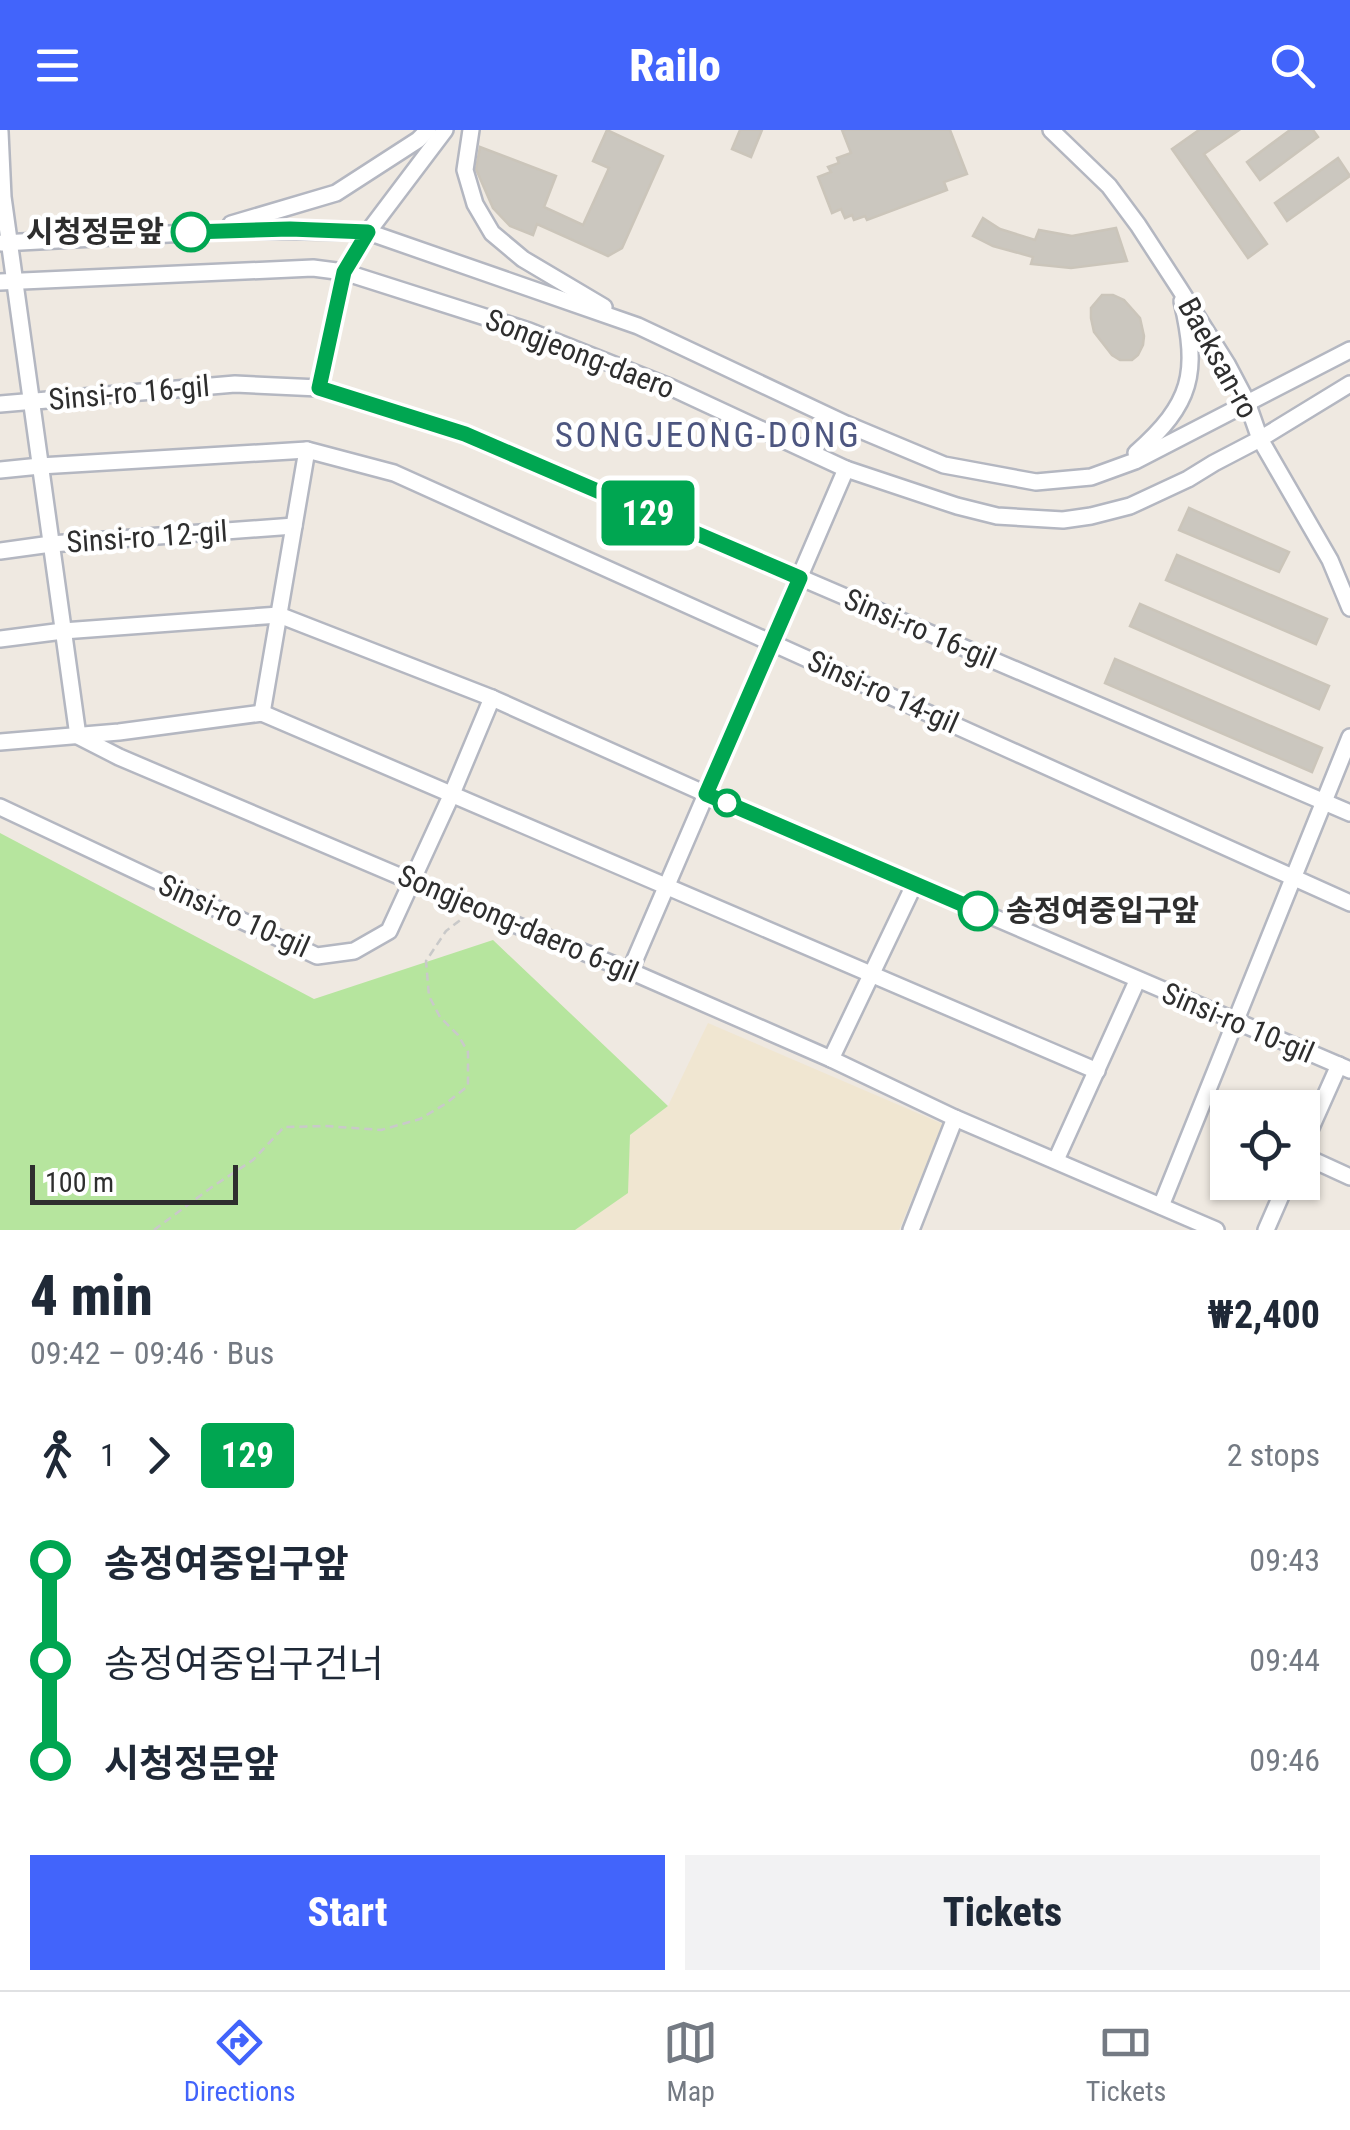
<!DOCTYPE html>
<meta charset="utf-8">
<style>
:root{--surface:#fff;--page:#f2f2f3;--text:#1f2937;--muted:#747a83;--line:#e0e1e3;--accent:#4264fb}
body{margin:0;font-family:"Roboto Condensed","Noto Sans KR",sans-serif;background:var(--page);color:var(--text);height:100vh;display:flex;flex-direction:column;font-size:38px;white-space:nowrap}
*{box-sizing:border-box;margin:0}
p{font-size:32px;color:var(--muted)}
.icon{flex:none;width:55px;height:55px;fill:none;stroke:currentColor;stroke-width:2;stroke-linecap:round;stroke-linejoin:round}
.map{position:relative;height:1100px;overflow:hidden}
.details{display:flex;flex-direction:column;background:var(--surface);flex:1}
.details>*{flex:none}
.badge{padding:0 20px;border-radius:8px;font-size:35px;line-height:65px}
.fabs{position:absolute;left:1210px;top:960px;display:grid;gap:20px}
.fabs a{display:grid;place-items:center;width:110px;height:110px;border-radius:0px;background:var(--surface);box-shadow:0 2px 8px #0004;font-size:50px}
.scale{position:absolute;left:30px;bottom:25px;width:208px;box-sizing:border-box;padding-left:10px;border:5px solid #2e2e2e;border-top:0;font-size:28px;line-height:35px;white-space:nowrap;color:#2e2e2e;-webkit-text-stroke:8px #fff;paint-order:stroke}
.map>.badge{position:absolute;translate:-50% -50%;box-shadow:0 0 0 5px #fff}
.legs{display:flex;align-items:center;gap:15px;height:110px;padding:0 30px;font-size:32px}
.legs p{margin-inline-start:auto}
.head{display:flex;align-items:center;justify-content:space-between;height:170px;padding:0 30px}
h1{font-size:55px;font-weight:800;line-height:75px}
.cta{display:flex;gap:20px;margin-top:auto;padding:20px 30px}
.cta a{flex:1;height:115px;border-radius:0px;background:var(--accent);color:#fff;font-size:40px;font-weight:800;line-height:115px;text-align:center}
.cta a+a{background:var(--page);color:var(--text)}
ul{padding:0 30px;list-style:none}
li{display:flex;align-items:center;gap:35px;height:100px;font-size:38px}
li i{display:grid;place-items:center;width:15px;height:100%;margin:0 12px;background:currentColor}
li i::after{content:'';width:25px;height:25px;margin:-12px;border:8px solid;border-radius:50%;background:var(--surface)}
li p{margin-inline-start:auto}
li:first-child i{background:linear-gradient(#0000 50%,currentColor 0)}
li:last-child i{background:linear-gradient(currentColor 50%,#0000 0)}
header{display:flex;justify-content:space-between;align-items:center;height:130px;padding:0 30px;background:var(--accent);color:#fff;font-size:45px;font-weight:800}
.dock{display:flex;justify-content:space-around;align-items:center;height:140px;border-top:2px solid var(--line);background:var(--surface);font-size:28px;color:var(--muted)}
.dock a{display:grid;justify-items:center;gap:5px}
.dock .on{color:var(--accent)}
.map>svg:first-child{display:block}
.education{fill:#f0e6d1}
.green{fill:#b6e59e}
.building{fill:#cbc7bf;stroke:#cbc5ba;stroke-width:2.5}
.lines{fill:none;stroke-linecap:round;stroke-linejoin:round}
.minor-casing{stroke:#b4b7c1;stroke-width:20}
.path{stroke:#c9c9c9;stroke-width:2.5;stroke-dasharray:8 5;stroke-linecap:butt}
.minor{stroke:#fff;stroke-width:15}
.line-1-casing{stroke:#fff;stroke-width:22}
.line-1{stroke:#00a651;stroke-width:15}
.stop-1-dot{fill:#fff;stroke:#00a651;stroke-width:5}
.labels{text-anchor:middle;stroke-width:9;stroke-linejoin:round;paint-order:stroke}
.stop-label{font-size:30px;font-weight:bold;fill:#2e2e2e;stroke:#fff;text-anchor:end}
.street-label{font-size:30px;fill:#2e2e2e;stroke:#fff}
.quarter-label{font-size:35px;letter-spacing:2.5px;fill:#4d5680;stroke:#fff}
</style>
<header><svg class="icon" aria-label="menu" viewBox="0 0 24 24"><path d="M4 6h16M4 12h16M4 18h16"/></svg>Railo<svg class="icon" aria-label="search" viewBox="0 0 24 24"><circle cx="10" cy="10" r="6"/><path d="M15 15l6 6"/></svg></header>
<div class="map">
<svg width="1350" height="1100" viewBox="0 0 1350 1100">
<rect width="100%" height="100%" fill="#efe9e1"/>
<path class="education" d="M708,893L943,994L899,1100H575L627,1063L630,1005L668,976Z"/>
<path class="green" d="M0,703L314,869L493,810L668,976L630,1005L628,1063L575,1100H0Z"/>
<g class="building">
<path d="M607,0L663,26L622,118L608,126L537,94L533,105L510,96L493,78L476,39L480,17L556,46L544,77L583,95L609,38L593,31Z"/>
<path d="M740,0H762L751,27L732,19Z"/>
<path d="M842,0H950L967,44L944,52L947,60L867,90L865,86L854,90L852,85L845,88L841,79L832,83L818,47L831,42L828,37L839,33L837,28L851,23Z"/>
<path d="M1199,0H1239L1204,24L1267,114L1248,128L1172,19Z"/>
<path d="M1290,0H1313L1318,7L1260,50L1247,32Z"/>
<path d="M1338,28L1350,46L1287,91L1275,73Z"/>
<path d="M983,88L1000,99L1035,110L1039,100L1072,106L1116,98L1127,131L1071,138L1031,134L1033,127L993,116L973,106Z"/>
<path d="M1102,165H1113L1124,170L1140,188L1144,206L1143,215L1138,225L1132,230H1120L1112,225L1094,202L1091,188V178Z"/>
<path d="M1189,378L1289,422L1279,442L1179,400Z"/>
<path d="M1177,425L1327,489L1316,514L1166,450Z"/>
<path d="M1140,474L1329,556L1319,579L1130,496Z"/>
<path d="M1115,529L1322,618L1312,642L1105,553Z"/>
</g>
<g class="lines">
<g class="minor-casing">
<g id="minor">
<path d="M471,0L465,40L475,74L492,103L523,129L604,177"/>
<path d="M1051,0L1109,56L1138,95L1179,158L1227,234L1247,272L1260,309L1330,430L1350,478"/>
<path d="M0,2L3,67L78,606L119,627L479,780L630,841L831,929L955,988L1216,1100"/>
<path d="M231,94L336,63L418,10L428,0"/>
<path d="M2,113L243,100L368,102L638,196L846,294L944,335L1036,352L1091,347L1135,331L1350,220"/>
<path d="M0,152L313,138L344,142L529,201L670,257L846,339L957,376L997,386L1063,390L1091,386L1130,376L1188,349L1214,333L1260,309L1350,254"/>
<path d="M319,258L344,142L368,102L445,0"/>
<path d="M0,274L235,254L319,258L465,304L1350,683"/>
<path d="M1136,323C1192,273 1199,244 1182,171"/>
<path d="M0,340L40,336L307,320L394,343L1350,773"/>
<path d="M0,421L51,414L294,396"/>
<path d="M0,509L63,501L279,485L492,568L706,664L1350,940"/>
<path d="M262,583C539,704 819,820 1097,941"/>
<path d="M262,583L307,320"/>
<path d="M0,612L119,602L262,583"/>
<path d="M0,677L317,826L354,821L389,801L451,666L492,568"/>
<path d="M630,841L846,339"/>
<path d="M831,929L915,753"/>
<path d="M1302,1018L1339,935"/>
<path d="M1302,1025L1350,1047"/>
<path d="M1056,1030L1137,851"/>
<path d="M1161,1076L1350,607"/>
<path d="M911,1100L955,988"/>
<path d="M1266,1100L1287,1052"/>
</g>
</g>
<path class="path" d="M154,1100L212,1057L253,1030L284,997L326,996L381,1000L420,989L445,974L468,956V922L458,905L440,887L429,866L426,831L446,801L463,788"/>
<use href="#minor" class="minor"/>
</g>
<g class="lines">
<g class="line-1-casing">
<path id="line-1" d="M191,102L290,99L368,102L344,142L319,258L465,304L800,448L706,664L978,781"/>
</g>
<use href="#line-1" class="line-1"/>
</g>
<g class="stop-1-dot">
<circle cx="191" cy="102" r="18"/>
<circle cx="727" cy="673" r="12"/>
<circle cx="978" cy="781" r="18"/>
</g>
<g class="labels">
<g class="stop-label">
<text x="164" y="112">시청정문앞</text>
<text x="1006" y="791" text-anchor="start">송정여중입구앞</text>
</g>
<g class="street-label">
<text transform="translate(580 224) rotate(21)" y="10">Songjeong-daero</text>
<text transform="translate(1218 228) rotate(61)" y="10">Baeksan-ro</text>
<text transform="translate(129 263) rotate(-5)" y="10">Sinsi-ro 16-gil</text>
<text transform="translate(147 407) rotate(-4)" y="10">Sinsi-ro 12-gil</text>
<text transform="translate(920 499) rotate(23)" y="10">Sinsi-ro 16-gil</text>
<text transform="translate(883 562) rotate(24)" y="10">Sinsi-ro 14-gil</text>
<text transform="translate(234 786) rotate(24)" y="10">Sinsi-ro 10-gil</text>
<text transform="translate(518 794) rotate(23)" y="10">Songjeong-daero 6-gil</text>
<text transform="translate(1238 893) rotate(23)" y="10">Sinsi-ro 10-gil</text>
</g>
<g class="quarter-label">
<text x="708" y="317">SONGJEONG-DONG</text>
</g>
</g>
</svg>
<div class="fabs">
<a><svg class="icon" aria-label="locate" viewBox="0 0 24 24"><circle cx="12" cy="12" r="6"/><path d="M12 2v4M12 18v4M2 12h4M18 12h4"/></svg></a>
</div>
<div class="scale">100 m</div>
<b class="badge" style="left:648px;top:383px;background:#00a651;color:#fff">129</b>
</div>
<section class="details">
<div class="head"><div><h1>4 min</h1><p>09:42 – 09:46 · Bus</p></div><b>₩2,400</b></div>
<div class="legs"><svg class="icon" aria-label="walk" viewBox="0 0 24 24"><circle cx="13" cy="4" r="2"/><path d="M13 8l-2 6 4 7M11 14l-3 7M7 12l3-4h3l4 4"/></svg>1<svg class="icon" aria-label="forward" viewBox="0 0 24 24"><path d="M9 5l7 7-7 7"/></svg><b class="badge" style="background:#00a651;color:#fff">129</b><p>2 stops</p></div>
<ul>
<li><i style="color:#00a651"></i><b>송정여중입구앞</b><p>09:43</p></li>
<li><i style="color:#00a651"></i><span>송정여중입구건너</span><p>09:44</p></li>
<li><i style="color:#00a651"></i><b>시청정문앞</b><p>09:46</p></li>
</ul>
<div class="cta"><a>Start</a><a>Tickets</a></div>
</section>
<nav class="dock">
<a class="on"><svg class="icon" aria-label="directions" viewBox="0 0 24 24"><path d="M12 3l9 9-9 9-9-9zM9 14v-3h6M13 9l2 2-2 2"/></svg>Directions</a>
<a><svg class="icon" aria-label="map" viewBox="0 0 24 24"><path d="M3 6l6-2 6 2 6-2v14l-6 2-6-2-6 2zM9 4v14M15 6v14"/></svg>Map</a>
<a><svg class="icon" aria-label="tickets" viewBox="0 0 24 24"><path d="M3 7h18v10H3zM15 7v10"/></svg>Tickets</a>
</nav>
